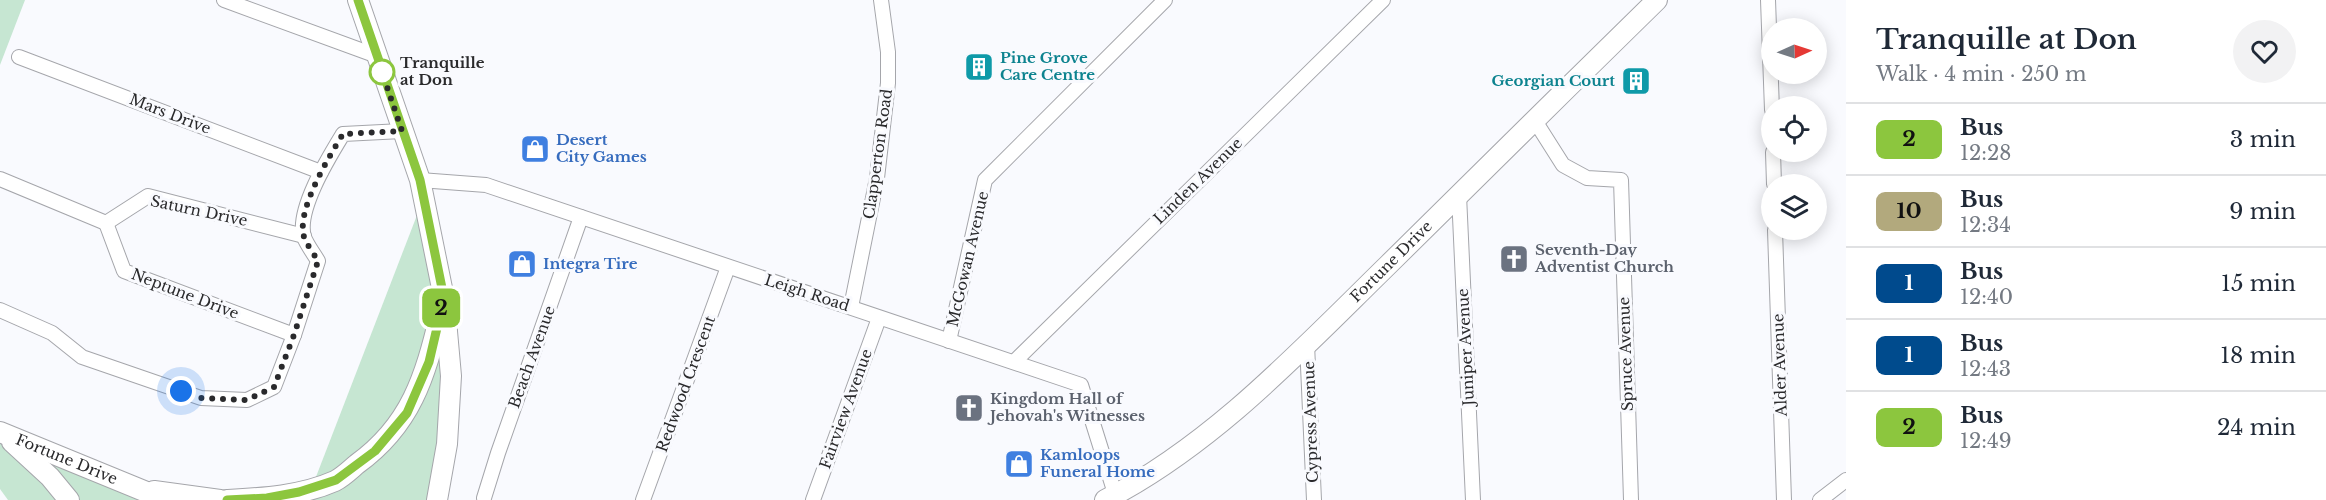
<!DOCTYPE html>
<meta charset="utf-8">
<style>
:root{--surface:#fff;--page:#f2f2f3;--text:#1f2937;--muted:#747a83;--line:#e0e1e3}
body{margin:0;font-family:"Libre Baskerville",serif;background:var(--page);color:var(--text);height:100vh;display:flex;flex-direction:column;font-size:22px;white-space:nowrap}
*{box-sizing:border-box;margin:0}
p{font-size:20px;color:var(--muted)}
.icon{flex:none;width:33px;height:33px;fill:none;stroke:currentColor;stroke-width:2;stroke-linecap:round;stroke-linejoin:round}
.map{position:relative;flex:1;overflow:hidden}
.side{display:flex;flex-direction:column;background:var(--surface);width:480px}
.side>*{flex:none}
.badge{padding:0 12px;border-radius:9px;font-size:21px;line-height:39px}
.needle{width:39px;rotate:87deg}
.buttons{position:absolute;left:1761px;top:18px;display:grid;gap:12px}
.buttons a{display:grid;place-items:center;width:66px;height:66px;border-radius:50%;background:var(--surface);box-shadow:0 3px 15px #0003;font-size:30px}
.you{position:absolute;width:30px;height:30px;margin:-15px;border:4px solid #fff;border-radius:50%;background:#1a73e8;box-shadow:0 0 0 9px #1a73e833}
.map>.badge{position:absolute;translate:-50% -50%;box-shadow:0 0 0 3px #fff}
.round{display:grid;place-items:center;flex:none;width:63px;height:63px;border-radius:32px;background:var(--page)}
.summary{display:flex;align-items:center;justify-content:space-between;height:102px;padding:0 30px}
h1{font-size:28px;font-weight:600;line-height:45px}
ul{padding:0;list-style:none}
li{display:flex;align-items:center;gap:18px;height:72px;padding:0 30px;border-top:2px solid var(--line)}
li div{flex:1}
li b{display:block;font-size:22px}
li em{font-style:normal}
li .badge{min-width:66px;font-weight:700;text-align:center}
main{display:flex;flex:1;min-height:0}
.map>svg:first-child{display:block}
.green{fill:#c6e6d2}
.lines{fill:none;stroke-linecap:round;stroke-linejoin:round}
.street-casing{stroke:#a5a6ab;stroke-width:16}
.secondary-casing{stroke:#a5a6ab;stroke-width:22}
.street{stroke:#fff;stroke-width:14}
.secondary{stroke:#fff;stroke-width:20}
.line-casing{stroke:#fff;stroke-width:14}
.line{stroke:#8cc63e;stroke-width:9}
.walk{stroke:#2a2a2c;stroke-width:6;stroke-dasharray:0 10.8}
.stop-dot{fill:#fff;stroke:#8cc63e;stroke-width:3}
.labels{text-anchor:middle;stroke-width:6;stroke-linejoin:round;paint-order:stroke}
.culture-label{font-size:15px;font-weight:bold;fill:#0d838f;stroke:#f9fafe;text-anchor:start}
.stop-label{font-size:15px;font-weight:bold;fill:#2a2a2c;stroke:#f9fafe;text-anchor:start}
.street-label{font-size:15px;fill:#2a2a2c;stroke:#f9fafe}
.shop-label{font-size:15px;font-weight:bold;fill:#366cbe;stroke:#f9fafe;text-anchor:start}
.worship-label{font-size:15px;font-weight:bold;fill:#5b616d;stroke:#f9fafe;text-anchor:start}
</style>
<main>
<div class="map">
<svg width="1846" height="500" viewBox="0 0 1846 500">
<rect width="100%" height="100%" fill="#f9fafe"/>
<g class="green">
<path d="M0,0H25L0,65Z"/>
<path d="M419,210L438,302L406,398L382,436L350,465L314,482Z"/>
<path d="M441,342L442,435L428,500H282L380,455Z"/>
<path d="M0,436L61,500H8L0,489Z"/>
<path d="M35,454L147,500H74Z"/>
</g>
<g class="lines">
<g class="street-casing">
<g id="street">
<path d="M224,0L377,56"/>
<path d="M1768,0L1772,110"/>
<path d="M19,57L321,172"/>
<path d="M1537,118V124L1563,165L1587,178L1621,180L1631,500"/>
<path d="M1773,152L1774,184"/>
<path d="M0,179L106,223"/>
<path d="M420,180L486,185L1081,385L1117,500"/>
<path d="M1459,195L1473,500"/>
<path d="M106,223L124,271L294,335"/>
<path d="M106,223L148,196L304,236"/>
<path d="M1775,230L1784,500"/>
<path d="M851,307L877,178L888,83V52L881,0"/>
<path d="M0,310L52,333L82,357L201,398L247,400L274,387L294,335L318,261C314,254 307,245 304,237C296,210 329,157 343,134L402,131"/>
<path d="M949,341L985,180L1165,0"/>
<path d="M1307,344L1314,500"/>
<path d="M1014,362L1383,0"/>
<path d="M484,498L498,453L581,217"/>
<path d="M643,500L728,267"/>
<path d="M813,500L879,318"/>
<path d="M1820,500L1846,480"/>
</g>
</g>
<g class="secondary-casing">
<g id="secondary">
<path d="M358,0L420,180L444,298L451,376L447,444L437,500"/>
<path id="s1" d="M0,432L166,500"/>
<path d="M12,442L50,477L69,500"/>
<path d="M154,491L220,500"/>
<path d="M227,500C263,498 301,496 335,481C343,477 350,470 357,464C411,425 425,377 440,315"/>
<path id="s2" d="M1105,500C1214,444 1301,350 1388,265C1477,177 1567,88 1657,0"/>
</g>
</g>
<use href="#street" class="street"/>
<use href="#secondary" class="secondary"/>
</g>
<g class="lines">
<g class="line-casing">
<path id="line" d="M227,500L267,498L299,492L336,480L375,451L407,413L429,362L444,298L420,180L358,0"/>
</g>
<use href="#line" class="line"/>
<path class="walk" d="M181,391L201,398L247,400L274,387L294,335L318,261C314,254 307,245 304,237C296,210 329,157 343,134L402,131L382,72"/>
</g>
<defs>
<g id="building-square" transform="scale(1.5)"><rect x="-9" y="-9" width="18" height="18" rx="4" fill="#0f9aa8" stroke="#f9fafe"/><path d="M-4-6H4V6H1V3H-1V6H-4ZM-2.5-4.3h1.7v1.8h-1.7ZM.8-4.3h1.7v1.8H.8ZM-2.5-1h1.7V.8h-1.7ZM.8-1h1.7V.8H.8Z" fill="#fff"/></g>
<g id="shop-square" transform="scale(1.5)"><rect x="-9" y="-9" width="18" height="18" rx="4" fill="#3f7fe0" stroke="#f9fafe"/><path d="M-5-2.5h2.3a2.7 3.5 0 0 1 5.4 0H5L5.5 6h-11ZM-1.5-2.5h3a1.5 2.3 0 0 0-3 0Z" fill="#fff"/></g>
<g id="church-square" transform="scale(1.5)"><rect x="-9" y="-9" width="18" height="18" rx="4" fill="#6b7280" stroke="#f9fafe"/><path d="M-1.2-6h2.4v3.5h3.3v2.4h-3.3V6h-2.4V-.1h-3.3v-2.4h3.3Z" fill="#fff"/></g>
</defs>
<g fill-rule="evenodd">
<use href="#building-square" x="979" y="67"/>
<use href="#building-square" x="1636" y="81"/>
<use href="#shop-square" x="535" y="149"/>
<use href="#church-square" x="1514" y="259"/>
<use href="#shop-square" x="522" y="264"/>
<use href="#church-square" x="969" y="408"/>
<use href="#shop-square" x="1019" y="464"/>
</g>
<circle class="stop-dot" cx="382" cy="72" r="12"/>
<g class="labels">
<g class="culture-label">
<text x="1000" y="63">Pine Grove<tspan x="1000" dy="17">Care Centre</tspan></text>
<text x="1615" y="86" text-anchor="end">Georgian Court</text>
</g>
<g class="stop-label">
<text x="400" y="68">Tranquille<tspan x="400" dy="17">at Don</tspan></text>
</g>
<g class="street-label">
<text transform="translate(170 114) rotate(21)" y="5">Mars Drive</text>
<text transform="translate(878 154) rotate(-82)" y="5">Clapperton Road</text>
<text transform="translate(1198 181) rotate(-44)" y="5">Linden Avenue</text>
<text transform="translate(199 211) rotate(12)" y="5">Saturn Drive</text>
<text transform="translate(968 259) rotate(-77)" y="5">McGowan Avenue</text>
<text dy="5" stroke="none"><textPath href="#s2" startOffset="374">Fortune Drive</textPath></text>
<text transform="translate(807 293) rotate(18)" y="5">Leigh Road</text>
<text transform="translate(185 294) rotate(21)" y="5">Neptune Drive</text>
<text transform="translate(1466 347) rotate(-93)" y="5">Juniper Avenue</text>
<text transform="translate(1626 354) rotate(-92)" y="5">Spruce Avenue</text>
<text transform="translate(532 357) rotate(-70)" y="5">Beach Avenue</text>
<text transform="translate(1780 365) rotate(-92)" y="5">Alder Avenue</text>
<text transform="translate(686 384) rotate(-70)" y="5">Redwood Crescent</text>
<text transform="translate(846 409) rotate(-70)" y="5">Fairview Avenue</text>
<text transform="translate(1311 422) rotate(-92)" y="5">Cypress Avenue</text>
<text dy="5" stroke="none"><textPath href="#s1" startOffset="72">Fortune Drive</textPath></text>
</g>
<g class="shop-label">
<text x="556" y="145">Desert<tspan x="556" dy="17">City Games</tspan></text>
<text x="543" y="269">Integra Tire</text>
<text x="1040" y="460">Kamloops<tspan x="1040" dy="17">Funeral Home</tspan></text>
</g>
<g class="worship-label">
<text x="1535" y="255">Seventh-Day<tspan x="1535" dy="17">Adventist Church</tspan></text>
<text x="990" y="404">Kingdom Hall of<tspan x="990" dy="17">Jehovah's Witnesses</tspan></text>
</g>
</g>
</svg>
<div class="buttons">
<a><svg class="needle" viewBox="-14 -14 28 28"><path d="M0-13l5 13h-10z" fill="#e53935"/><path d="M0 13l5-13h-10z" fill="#747a83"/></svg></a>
<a><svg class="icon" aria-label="locate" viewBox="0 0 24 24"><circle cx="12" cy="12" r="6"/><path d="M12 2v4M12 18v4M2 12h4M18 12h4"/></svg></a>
<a><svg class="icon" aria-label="layers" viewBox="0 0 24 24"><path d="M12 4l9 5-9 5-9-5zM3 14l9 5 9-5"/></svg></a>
</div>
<div class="you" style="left:181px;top:391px"></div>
<b class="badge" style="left:441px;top:308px;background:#8cc63e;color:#111">2</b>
</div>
<section class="side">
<div class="summary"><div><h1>Tranquille at Don</h1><p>Walk · 4 min · 250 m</p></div><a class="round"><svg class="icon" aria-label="heart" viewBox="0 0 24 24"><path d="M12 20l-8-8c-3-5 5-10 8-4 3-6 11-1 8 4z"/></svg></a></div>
<ul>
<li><span class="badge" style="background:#8cc63e;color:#111">2</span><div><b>Bus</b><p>12:28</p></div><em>3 min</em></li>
<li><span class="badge" style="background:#b2a97d;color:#111">10</span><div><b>Bus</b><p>12:34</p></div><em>9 min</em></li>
<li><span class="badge" style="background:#004a8d;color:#fff">1</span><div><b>Bus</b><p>12:40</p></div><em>15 min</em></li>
<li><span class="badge" style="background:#004b8d;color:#fff">1</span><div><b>Bus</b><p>12:43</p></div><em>18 min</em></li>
<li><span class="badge" style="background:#8cc63e;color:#111">2</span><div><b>Bus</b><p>12:49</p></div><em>24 min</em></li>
</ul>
</section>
</main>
